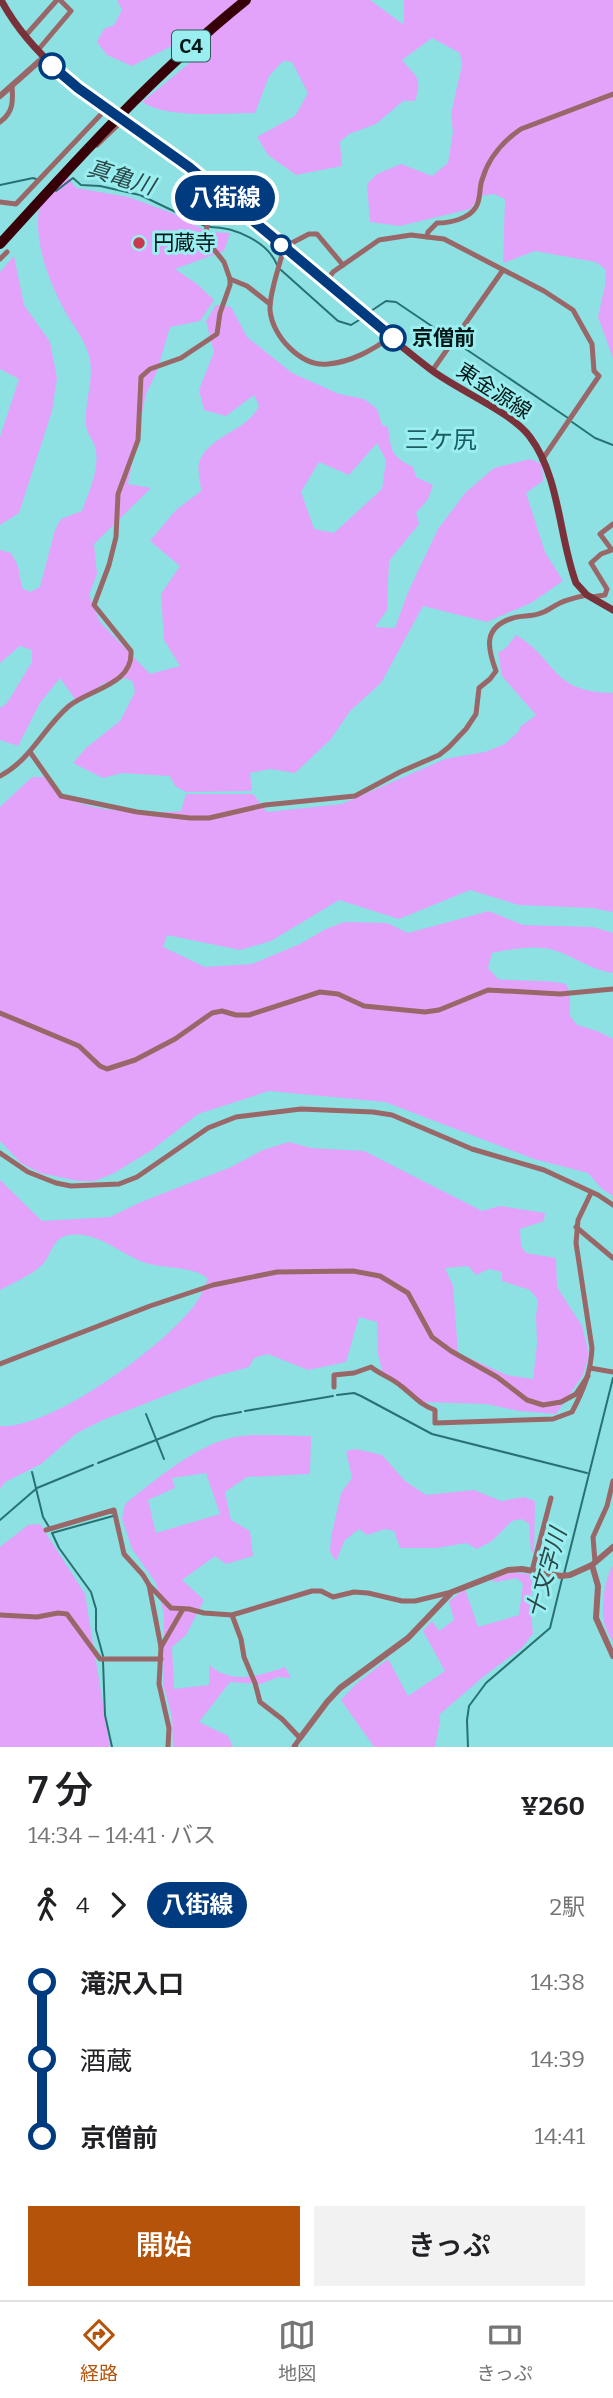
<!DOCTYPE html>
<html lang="ja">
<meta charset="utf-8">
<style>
:root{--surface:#fff;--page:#f2f2f2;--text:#202124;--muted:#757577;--line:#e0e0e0;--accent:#b45309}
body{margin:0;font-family:Bitter,"Noto Sans JP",serif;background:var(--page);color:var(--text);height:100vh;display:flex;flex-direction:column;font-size:26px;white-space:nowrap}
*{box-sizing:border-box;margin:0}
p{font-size:23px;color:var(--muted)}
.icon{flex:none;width:38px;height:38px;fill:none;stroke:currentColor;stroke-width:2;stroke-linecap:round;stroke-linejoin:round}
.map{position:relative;height:1747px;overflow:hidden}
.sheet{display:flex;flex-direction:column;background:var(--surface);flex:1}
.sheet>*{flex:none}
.badge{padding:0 14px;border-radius:23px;font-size:24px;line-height:46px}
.map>.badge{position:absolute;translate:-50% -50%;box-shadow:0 0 0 4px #fff}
.legs{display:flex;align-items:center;gap:10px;height:77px;padding:0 28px;font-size:23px}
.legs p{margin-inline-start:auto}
.headline{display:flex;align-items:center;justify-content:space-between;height:119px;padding:0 28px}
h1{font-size:38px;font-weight:600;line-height:52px}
.action{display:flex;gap:14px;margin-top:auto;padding:14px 28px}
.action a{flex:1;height:80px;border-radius:0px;background:var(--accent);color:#fff;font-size:28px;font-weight:600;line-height:80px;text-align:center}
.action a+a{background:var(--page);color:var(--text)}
ul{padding:0 28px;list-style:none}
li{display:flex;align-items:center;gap:24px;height:77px;font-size:26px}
li i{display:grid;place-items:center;width:10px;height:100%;margin:0 9px;background:currentColor}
li i::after{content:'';width:18px;height:18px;margin:-9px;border:5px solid;border-radius:50%;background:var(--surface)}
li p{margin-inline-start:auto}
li:first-child i{background:linear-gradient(#0000 50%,currentColor 0)}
li:last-child i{background:linear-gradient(currentColor 50%,#0000 0)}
.dock{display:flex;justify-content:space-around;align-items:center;height:98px;border-top:2px solid var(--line);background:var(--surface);font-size:19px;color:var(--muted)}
.dock a{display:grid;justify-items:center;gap:4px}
.dock .active{color:var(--accent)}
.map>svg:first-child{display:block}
.green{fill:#e3a3fa;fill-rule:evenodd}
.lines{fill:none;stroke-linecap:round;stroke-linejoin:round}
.stream{stroke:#287172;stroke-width:2}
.minor{stroke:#996768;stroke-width:5}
.tertiary{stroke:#996768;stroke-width:6}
.secondary{stroke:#793239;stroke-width:7}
.motorway{stroke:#370009;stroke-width:10}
.line-1-casing{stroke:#fff;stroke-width:16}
.line-1{stroke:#003b80;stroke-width:10}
.stop-1-dot{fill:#fff;stroke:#003b80;stroke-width:3.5}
.poi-dot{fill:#c9394e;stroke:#9aeeef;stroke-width:2.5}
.labels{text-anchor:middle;stroke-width:6;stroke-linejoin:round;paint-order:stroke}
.shield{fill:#9aeeef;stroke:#2e5858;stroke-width:2}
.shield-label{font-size:19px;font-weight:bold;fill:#001717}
.poi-label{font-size:21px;fill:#001717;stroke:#9aeeef;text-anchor:start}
.stop-label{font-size:21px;font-weight:bold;fill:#001717;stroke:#9aeeef;text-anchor:start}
.street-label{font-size:21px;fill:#001717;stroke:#9aeeef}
.water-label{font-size:23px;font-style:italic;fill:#2b4849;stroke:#9aeeef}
.quarter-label{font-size:24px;fill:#1b5e5f;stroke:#9aeeef}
</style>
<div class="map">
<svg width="613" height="1747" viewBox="0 0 613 1747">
<rect width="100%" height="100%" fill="#8de1e2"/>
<g class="green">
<path d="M117,0H370L404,25V0H613V358L598,317L605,286L606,270L596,262L535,251L503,263L505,199L494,194L480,196L470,209L400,226L370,222L367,184L377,174L401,164L432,176L448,163L453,132L451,114L462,65L460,53L432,38L402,60C416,77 423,77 415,101H403L376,124L349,134L340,142L342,166L296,175L268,155L257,137L295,116L308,93L292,62L283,61L269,76L255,113C224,113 168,119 142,102L203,52L178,43L132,66L107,55L97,42L104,29L114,25L122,10Z"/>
<path d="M64,172L76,188L128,197L172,213L208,232L230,233L224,251L175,269L197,284L214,300L200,321L170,327L157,371L146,394L128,484L151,488L94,544L97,574L89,595L100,622L150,674L180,666L164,640L161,594L180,566L150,541L176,510L201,491C201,483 197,470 199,463C208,435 247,432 259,406L254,395L226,416L204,410L199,390L214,352L206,321L216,305L231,307L247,337L292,373L339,394L364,399L377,409L382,425L388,427C391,451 391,456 413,467L416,477L433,485L428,499L416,513L419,524L389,561L387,610L375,627L395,628L408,592L438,529L466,492L494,468L530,459L542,464L543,481L526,493L545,552L563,581L531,603L487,622L423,606L381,683L350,711L331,739L295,773L270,769L250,773L252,791L186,792L175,786L170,776L122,773L103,778L73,763L86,748L120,721L135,692L133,682L126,678L104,683L77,702L60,678L40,703L18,746L0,740V708L7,703L32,662V650L20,646L0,663V550L11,553L18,566L22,588L30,592L40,587L55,530L61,519L82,511C89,491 102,465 94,444C91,437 87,433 86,425C84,402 95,379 89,356C85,340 74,327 66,313C49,283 28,230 43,196C47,188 57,179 64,172ZM377,443L386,460L382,489L334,533L314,529L301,492L319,462L349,475Z"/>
<path d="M14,256L24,305L50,342L57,378L52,411L19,513L0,525V437L19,379L0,369V272Z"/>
<path d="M516,635C558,660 550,692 613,693V912L592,908L519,905L470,890L399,919L339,900L271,941L240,950L167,935L163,947L205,967L252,964L300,944L326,929L344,922L387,923L408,933L489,911L523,925L593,927L613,933V973C590,969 578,959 557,951C538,944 511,949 492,953L488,968L498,979C520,982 545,979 566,984L570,993V1016L577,1025L597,1031L613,1039V1196L602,1189L588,1173L534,1159L385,1102L269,1091L198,1114L152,1150L114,1173L95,1181H78L40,1173L21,1163L0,1141V807L32,777H45C51,783 57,793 65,797C96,813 147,814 181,811L186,794H253L267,812L342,804L445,759L485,752L505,744L519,731L520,727L536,715L502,676L498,653L506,648Z"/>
<path d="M289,1142L311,1148L364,1151L482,1211L500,1206L545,1213L544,1221L520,1229L521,1246L526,1253L556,1258L557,1287L582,1326L589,1354L583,1375L556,1414L519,1411L486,1404L422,1402L383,1375L378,1354L377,1322L359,1317L346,1362L308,1370L268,1354L254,1358L249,1367L213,1377L103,1420L77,1433L41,1464L5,1482L0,1489V1426C51,1430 167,1344 196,1303C201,1296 204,1287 208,1279C195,1266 164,1269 146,1263C119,1254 95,1228 65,1236C52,1240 51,1256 42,1265C30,1276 15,1282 0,1290V1180L42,1221L110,1217L141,1202L231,1167L263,1150ZM468,1266L476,1275L489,1269L502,1272V1281L530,1290L538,1300L536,1316L537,1344L533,1379L507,1375L458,1353L453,1286L445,1268Z"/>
<path d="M311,1436L310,1474L247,1477L225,1492L231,1520L250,1531L253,1556L226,1564L215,1556L182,1580L204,1600L186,1635L172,1647L174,1689L209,1685V1665C232,1685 259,1676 285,1667L291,1678L278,1677L261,1684L230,1682L199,1722L228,1736L233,1747H173L172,1717L163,1684L164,1615L156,1583L132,1549L122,1518L125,1504C154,1481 197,1444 235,1437C259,1433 286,1436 311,1436ZM206,1473L220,1514L156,1533L148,1500L175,1488L172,1478Z"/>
<path d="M356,1449L382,1455L405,1481L426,1495L474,1490L501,1501L524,1497L535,1501L534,1554L531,1551L529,1524L522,1519L512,1521L492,1541L477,1549L466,1543L437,1548H400L394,1531L385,1529L367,1535L359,1529L345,1540L336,1561L330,1552L331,1537L341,1493L352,1478L346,1451Z"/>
<path d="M40,1524L85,1594L110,1747H0V1547L28,1525Z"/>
<path d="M613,1566V1642C610,1636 605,1628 604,1621C601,1608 605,1575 613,1566Z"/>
<path d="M512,1572L534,1575L530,1602L533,1633L522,1648L484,1676L439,1715L440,1721L435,1747H374L341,1700L356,1684L388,1659L408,1696L445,1671L423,1631L432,1621L439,1631L454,1620L449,1601L465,1589L478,1627L519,1615L523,1584L517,1578L496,1582L490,1580Z"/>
</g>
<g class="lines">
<g class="stream">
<path d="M0,185L33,178L36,179"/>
<path d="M56,191L73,178L81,185L100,186L140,195L205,226"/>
<path d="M210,227C235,227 268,242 277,265"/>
<path d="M281,270L338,321L351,325L364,317"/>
<path d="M368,313L386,301L396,302L568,418"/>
<path d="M572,422L595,438L613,445"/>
<path d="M337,1395L354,1393L361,1396L432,1434L587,1473"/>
<path d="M245,1411L333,1396"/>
<path d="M146,1414L164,1459"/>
<path d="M98,1463L214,1417L241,1412"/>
<path d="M32,1472L43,1517L49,1527"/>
<path d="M0,1520L37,1488L93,1465"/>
<path d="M564,1574L613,1378"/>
<path d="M103,1656L96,1630V1609L91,1592L59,1548L52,1533L113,1516"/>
<path d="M103,1661L105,1715L112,1747"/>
<path d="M468,1747L467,1720L469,1706L486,1683L550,1628L562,1579"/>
</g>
<g class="minor">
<path d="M26,35L57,0"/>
<path d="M38,50L71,11L60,0"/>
<path d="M0,122C14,112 13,100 12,85"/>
<path d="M97,145L123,120"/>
<path d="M0,202L16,204L107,108"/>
<path d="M427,237L428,232L437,223C450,223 469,219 476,207C481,199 479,188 482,180C488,159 503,141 521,129L613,94"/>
<path d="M0,259L7,252"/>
<path d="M343,265L317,234H309L284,247C280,265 269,293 270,310C272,336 301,367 328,364C352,362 372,350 391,337"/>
<path d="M230,279L247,286L270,304"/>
<path d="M326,282L333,272L379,240L411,235L444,239L544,291L573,310L592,344L594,371L599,376L542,460"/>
<path d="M432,371L503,270"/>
<path d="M592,597L605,595L607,589L591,563L601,554L612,550L600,534L613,524"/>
<path d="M30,752L61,796L137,812L190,818H209L265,805L355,796L400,772L439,755L449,747L466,729L476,714L479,688L490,679L496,671C487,647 483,627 513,618C522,615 532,617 541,613C548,611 553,606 560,603C568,599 578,597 587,595"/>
<path d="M0,776C31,760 44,727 69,706C90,689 133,685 131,651L94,605L109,565L116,537L118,494L138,440L141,377L150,369L181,358L217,334L220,313L230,285V279L224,262L204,237L218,191"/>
<path d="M0,1013L79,1046L100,1066L107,1069L135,1060L175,1039L212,1013L222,1011L236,1015H249L320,992L338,994L364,1006L425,1012L439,1010L488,990L560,994L613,989"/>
<path d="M0,1153L28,1172L56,1183L71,1186L119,1184L137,1177L208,1128L236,1117L301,1109L373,1112L392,1115L472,1149L544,1170L598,1195L613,1205"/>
<path d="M576,1227L613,1258"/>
<path d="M0,1364L150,1306L213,1285L277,1272L353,1271L380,1276L408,1293L432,1337L451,1351L497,1377L527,1400L543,1405L561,1402L576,1394L588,1376"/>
<path d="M590,1368L613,1372"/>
<path d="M334,1387V1375L354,1373L371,1367C381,1375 392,1378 401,1386C413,1395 420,1405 435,1410V1423L553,1419L572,1412C583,1391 591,1372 592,1348L576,1243L578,1220L591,1193"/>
<path d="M46,1530L114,1510L124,1554L143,1575L149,1585L171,1608L189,1609L204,1613L232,1615L312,1591H321L333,1597L354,1592L368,1593L402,1601H415L452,1592"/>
<path d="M595,1562L593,1537L607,1506L613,1481"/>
<path d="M532,1571L551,1498"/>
<path d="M149,1585L161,1647L159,1684L169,1728L168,1747"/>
<path d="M0,1615L37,1617L58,1613L67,1614L100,1659H161"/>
<path d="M232,1615L241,1639L244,1657L255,1683L260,1702L282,1719L300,1738L294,1747"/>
<path d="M161,1647L183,1609"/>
</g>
<g class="tertiary">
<path d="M0,96L44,57"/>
<path d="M592,1565L598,1586L596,1618L613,1656"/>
<path d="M300,1738L327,1702L340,1688L408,1638L452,1592L508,1570L522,1569L561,1576L570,1575L592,1565L613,1547"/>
<path d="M295,1746V1747"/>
</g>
<path class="secondary" d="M1,0C43,78 124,115 190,168C271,233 347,305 430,369C457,390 512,412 530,437C560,477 559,538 576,583L587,595L613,610"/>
<path class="motorway" d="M0,244C78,158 155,73 246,0"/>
</g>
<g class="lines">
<g class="line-1-casing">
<path id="line-1" d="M52,66L78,88L189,167L393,338"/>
</g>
<use href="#line-1" class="line-1"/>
</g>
<g class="stop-1-dot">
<circle cx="52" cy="66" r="12"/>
<circle cx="281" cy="245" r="9"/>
<circle cx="393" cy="338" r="12"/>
</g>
<circle class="poi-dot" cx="139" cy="243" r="7"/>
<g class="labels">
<rect class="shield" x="172" y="30.5" width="38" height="31" rx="5"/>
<g class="shield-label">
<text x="191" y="53">C4</text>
</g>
<g class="poi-label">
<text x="153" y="250">円蔵寺</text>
</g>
<g class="stop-label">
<text x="412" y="345">京僧前</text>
</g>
<g class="street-label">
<text transform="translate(494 391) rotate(33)" y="7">東金源線</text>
</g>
<g class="water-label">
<text transform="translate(121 177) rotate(17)" y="8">真亀川</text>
<text transform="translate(546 1573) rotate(-74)" y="8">十文字川</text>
</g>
<g class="quarter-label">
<text x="441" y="448">三ケ尻</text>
</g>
</g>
</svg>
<b class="badge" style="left:225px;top:198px;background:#003b80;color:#fff">八街線</b>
</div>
<section class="sheet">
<div class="headline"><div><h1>7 分</h1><p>14:34 – 14:41 · バス</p></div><b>¥260</b></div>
<div class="legs"><svg class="icon" aria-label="walk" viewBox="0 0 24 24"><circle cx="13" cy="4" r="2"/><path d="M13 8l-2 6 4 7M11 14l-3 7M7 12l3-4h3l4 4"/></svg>4<svg class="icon" aria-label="forward" viewBox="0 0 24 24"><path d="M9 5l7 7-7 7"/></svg><b class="badge" style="background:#003b80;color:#fff">八街線</b><p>2駅</p></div>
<ul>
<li><i style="color:#003b80"></i><b>滝沢入口</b><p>14:38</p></li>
<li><i style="color:#003b80"></i><span>酒蔵</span><p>14:39</p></li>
<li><i style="color:#003b80"></i><b>京僧前</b><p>14:41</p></li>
</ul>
<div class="action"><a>開始</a><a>きっぷ</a></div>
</section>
<nav class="dock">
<a class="active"><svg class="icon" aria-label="directions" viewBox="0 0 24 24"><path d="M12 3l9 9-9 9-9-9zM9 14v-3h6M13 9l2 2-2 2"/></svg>経路</a>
<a><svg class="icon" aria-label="map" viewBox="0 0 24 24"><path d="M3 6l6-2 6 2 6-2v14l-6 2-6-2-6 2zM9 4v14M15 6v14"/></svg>地図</a>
<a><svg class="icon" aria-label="tickets" viewBox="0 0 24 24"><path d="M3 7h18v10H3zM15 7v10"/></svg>きっぷ</a>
</nav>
